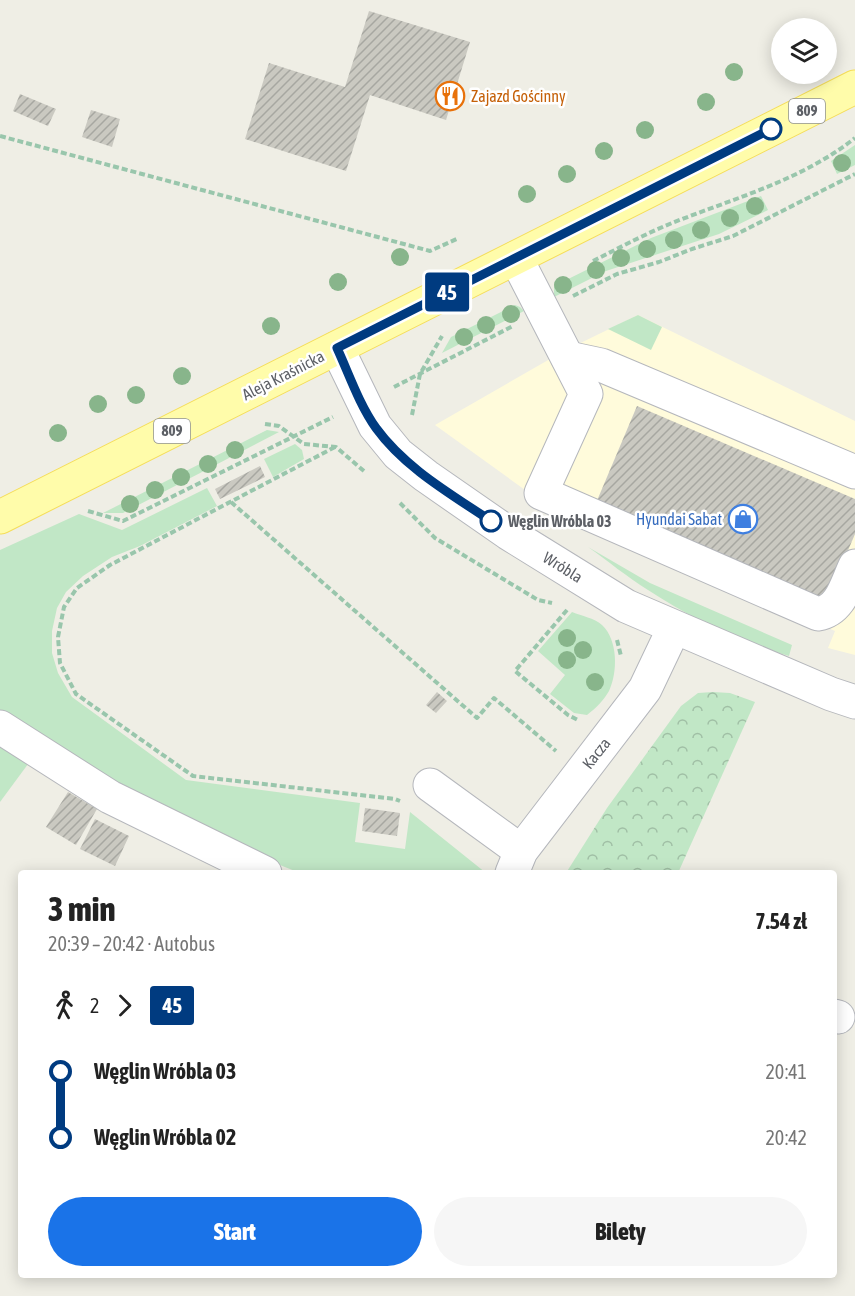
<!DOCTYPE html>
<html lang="pl">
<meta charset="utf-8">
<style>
:root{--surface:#fff;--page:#f6f6f6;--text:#222;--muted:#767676;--accent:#1a73e8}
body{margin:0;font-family:"Asap Condensed",sans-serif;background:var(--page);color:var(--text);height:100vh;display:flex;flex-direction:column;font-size:22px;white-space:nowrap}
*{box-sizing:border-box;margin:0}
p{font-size:20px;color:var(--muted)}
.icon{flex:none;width:33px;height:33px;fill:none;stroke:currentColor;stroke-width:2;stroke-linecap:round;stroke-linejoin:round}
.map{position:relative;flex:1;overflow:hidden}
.drawer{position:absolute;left:18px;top:870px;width:819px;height:408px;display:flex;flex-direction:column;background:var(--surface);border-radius:6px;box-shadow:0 3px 15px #0003}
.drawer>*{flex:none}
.badge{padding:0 12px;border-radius:4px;font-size:21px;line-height:39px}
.controls{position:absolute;left:771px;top:18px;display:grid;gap:12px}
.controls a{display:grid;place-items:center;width:66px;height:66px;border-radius:50%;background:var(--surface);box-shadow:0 3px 15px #0003;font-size:30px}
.map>.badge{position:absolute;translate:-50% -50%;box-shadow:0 0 0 3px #fff}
.legs{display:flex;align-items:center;gap:9px;height:66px;padding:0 30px;font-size:20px}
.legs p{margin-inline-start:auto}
.headline{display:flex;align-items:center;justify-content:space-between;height:102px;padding:0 30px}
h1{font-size:33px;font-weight:800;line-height:45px}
.primary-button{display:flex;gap:12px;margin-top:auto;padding:12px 30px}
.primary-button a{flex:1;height:69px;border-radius:36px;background:var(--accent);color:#fff;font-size:24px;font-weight:800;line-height:69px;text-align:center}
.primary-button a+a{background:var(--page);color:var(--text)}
ul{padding:0 30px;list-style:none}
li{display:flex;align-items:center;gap:21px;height:66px;font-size:22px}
li i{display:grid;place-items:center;width:9px;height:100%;margin:0 8px;background:currentColor}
li i::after{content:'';width:15px;height:15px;margin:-8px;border:4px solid;border-radius:50%;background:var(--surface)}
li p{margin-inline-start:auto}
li:first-child i{background:linear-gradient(#0000 50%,currentColor 0)}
li:last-child i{background:linear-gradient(currentColor 50%,#0000 0)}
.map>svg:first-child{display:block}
.commercial{fill:#fffbdb}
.grass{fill:#c1e7c6}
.forest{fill:url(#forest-crowns)}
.building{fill:url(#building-hatch)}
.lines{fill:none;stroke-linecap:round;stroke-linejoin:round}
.minor-casing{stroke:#b5b7bc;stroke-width:35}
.major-casing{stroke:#f5dd59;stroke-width:35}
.path{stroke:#99c6ac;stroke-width:4;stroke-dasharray:6 3;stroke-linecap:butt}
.minor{stroke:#fff;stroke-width:33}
.major{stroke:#fffcaa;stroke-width:33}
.tree{fill:#88b58b}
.line-1-casing{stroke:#fff;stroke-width:14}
.line-1{stroke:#003b80;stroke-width:9}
.stop-1-dot{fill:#fff;stroke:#003b80;stroke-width:3}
.labels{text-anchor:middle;stroke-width:5;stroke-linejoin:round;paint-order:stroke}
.shield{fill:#fff;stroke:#8e9094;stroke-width:1.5}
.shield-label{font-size:15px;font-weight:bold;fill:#5d6066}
.food-label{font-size:16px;fill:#c56008;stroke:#fff;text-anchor:start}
.street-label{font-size:16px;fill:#5d6066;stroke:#fff}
.shop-label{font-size:16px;fill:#366cbe;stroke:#fff;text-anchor:end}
.stop-label{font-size:16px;font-weight:bold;fill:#5d6066;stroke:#fff;text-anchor:start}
</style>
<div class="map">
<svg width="855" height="1296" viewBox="0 0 855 1296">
<defs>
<pattern id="forest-crowns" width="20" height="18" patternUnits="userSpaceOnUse" patternTransform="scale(1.5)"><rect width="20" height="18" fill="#c1e7c6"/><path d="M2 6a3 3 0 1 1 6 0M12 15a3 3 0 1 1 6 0" fill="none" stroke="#a0bfa5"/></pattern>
<pattern id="building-hatch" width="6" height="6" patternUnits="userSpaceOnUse" patternTransform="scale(1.5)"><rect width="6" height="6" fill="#cac9c1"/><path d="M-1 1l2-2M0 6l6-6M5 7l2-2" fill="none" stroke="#a7a7a1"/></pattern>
</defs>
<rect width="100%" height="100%" fill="#efeee5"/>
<path class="commercial" d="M638,315L855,421V655L828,648L835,631L539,500L435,425L564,351Z"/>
<g class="grass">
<path d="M855,145V165L837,174L831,161Z"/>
<path d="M761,196L768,210L719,234L606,271L554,297V286L651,238Z"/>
<path d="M515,305L520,307L524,311L442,353L451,337Z"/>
<path d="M638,315L662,327L651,350L608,329Z"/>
<path d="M267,430L279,432L123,513H103Z"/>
<path d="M295,444L302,450L304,459L273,477L264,459Z"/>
<path d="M207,488L217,506L140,546L112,557L83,576L66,592L57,608L52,631V653L58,673L72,697L186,780L360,803L355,842L405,849L410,812L486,873H300L209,837L0,713V550L79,514L122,530Z"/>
<path d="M588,547L650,583L792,645L789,656C741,643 689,617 648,590C627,577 608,561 588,547Z"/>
<path d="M572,612C582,616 594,618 602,625C618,640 618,672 609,691C604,700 595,709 587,715L574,713L550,694L565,675L538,651Z"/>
<path d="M0,741L31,760L0,802Z"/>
</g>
<path class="forest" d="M713,692L730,693L755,702L678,873H566L607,808L681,706L698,693Z"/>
<g class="building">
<path d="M369,11L470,42L446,120L370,95L346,171L245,139L269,63L345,87Z"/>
<path d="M20,94L56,109L48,126L13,111Z"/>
<path d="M91,110L120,119L112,147L82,137Z"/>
<path d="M637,406L855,499V534L826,602L596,503Z"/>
<path d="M260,466L265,477L220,499L215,489Z"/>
<path d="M437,692L447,701L436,713L426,705Z"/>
<path d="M68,792L97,809L76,845L46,827Z"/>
<path d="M365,808L400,813L397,836L362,831Z"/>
<path d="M95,819L129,836L115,866L80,849Z"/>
</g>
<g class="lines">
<g class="minor-casing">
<g id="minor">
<path d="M516,258L586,394L541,493L818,614C841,610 846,585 855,566"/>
<path d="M337,348L375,426L398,454L426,476L508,533L626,606L831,694L855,702"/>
<path d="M568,358L601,365L855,472"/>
<path d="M0,727L110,797L265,873"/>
<path d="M430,785L521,851"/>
<path d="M512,873L521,851L645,689L674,628"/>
<path d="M834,1016L838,1017"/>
</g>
</g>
<g class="major-casing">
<path id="major" d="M0,517L855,87"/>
</g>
<g class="path">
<path d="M0,136L430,251L459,238"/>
<path d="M593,261C619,248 645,234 672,223C735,198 802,180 855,138"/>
<path d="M573,296L617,274L659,262L692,249L733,236L855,174"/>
<path d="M394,387L513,326"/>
<path d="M412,415L420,374L442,336"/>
<path d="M265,424L279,426L304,444L336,447L365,472"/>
<path d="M335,447L110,565L77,588L64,607L58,637L60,663L76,694L193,776L395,799L400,801"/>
<path d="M231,502L477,718L494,698L556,751"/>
<path d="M400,503L435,538L538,600L552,603"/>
<path d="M88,511L123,521L333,417"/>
<path d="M567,610L515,671L568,715L578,720"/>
<path d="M617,640L621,656"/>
</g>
<use href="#minor" class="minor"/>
<use href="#major" class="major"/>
</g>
<g class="tree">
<circle cx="734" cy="72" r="9"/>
<circle cx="706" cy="102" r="9"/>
<circle cx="645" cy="130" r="9"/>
<circle cx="604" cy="151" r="9"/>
<circle cx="842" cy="163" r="9"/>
<circle cx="567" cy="174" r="9"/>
<circle cx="527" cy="194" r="9"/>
<circle cx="755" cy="206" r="9"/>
<circle cx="730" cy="218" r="9"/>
<circle cx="701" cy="230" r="9"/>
<circle cx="674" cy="240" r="9"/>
<circle cx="647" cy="249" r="9"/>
<circle cx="400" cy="257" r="9"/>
<circle cx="621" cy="258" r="9"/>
<circle cx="596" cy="270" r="9"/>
<circle cx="338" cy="282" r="9"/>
<circle cx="563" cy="285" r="9"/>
<circle cx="511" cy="314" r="9"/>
<circle cx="486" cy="325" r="9"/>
<circle cx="271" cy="326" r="9"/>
<circle cx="464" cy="337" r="9"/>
<circle cx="182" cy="376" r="9"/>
<circle cx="136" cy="395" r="9"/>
<circle cx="98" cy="404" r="9"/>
<circle cx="58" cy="433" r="9"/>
<circle cx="235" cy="450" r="9"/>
<circle cx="208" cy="464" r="9"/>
<circle cx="181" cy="477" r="9"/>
<circle cx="155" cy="490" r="9"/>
<circle cx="130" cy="504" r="9"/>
<circle cx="567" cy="638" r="9"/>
<circle cx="583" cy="650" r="9"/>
<circle cx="567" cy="660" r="9"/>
<circle cx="595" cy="682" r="9"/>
</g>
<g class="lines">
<g class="line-1-casing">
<path id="line-1" d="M491,521C451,494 405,468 376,428C359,404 349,374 337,348L771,129"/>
</g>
<use href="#line-1" class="line-1"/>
</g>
<defs>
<g id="restaurant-ring" transform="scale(1.5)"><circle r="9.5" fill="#fff" stroke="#e8710a" stroke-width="1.5"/><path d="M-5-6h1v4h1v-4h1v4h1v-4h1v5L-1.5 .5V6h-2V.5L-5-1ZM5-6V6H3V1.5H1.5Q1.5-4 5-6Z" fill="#e8710a"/></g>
<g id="shop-ring" transform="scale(1.5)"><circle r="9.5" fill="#fff" stroke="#3f7fe0" stroke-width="1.5"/><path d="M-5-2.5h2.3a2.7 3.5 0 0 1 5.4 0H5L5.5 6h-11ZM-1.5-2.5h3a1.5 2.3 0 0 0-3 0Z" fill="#3f7fe0"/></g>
</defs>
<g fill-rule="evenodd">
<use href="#restaurant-ring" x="450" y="96"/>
<use href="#shop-ring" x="743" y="519"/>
</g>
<g class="stop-1-dot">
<circle cx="771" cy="129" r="10"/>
<circle cx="491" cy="521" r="10"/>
</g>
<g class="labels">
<g class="shield">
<rect x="789" y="99" width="36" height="24" rx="4.5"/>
<rect x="154" y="419" width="36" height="24" rx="4.5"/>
</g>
<g class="shield-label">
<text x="807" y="116">809</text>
<text x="172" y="436">809</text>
</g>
<g class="food-label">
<text x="471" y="102">Zajazd Gościnny</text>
</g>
<g class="street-label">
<text transform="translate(283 375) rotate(-27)" y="6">Aleja Kraśnicka</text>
<text transform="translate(563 567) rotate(32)" y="6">Wróbla</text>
<text transform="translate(596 753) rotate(-52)" y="6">Kacza</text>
</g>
<g class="shop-label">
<text x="722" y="525">Hyundai Sabat</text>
</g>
<g class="stop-label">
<text x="508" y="527">Węglin Wróbla 03</text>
</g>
</g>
</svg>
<div class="controls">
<a><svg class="icon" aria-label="layers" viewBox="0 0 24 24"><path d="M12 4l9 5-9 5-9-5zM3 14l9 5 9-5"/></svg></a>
</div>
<b class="badge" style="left:447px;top:292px;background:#003b80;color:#fff">45</b>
<section class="drawer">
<div class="headline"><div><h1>3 min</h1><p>20:39 – 20:42 · Autobus</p></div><b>7.54 zł</b></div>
<div class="legs"><svg class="icon" aria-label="walk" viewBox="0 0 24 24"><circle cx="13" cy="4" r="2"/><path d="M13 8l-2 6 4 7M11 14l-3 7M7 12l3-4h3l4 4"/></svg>2<svg class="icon" aria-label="forward" viewBox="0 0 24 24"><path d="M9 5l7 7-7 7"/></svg><b class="badge" style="background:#003b80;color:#fff">45</b></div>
<ul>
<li><i style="color:#003b80"></i><b>Węglin Wróbla 03</b><p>20:41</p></li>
<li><i style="color:#003b80"></i><b>Węglin Wróbla 02</b><p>20:42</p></li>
</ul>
<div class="primary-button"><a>Start</a><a>Bilety</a></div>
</section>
</div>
